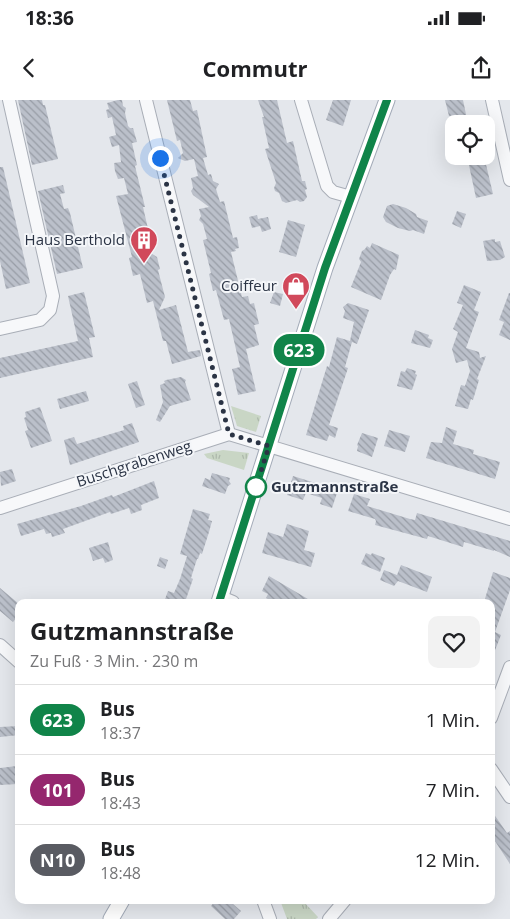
<!DOCTYPE html>
<html lang="de">
<meta charset="utf-8">
<style>
:root{--surface:#fff;--page:#f2f2f2;--text:#202124;--muted:#757577;--line:#e0e0e0}
body{margin:0;font-family:"Open Sans",sans-serif;background:var(--page);color:var(--text);height:100vh;display:flex;flex-direction:column;font-size:19px;white-space:nowrap}
*{box-sizing:border-box;margin:0}
p{font-size:16px;color:var(--muted)}
.icon{flex:none;width:28px;height:28px;fill:none;stroke:currentColor;stroke-width:2;stroke-linecap:round;stroke-linejoin:round}
.map{position:relative;flex:1;overflow:hidden}
.drawer{position:absolute;left:15px;top:499px;width:480px;height:305px;display:flex;flex-direction:column;background:var(--surface);border-radius:10px;box-shadow:0 5px 20px #0002}
.drawer>*{flex:none}
.badge{padding:0 10px;border-radius:16px;font-size:18px;line-height:32px}
.controls{position:absolute;left:445px;top:15px;display:grid;gap:10px}
.controls a{display:grid;place-items:center;width:50px;height:50px;border-radius:10px;background:var(--surface);box-shadow:0 5px 20px #0002;font-size:25px}
.you{position:absolute;width:25px;height:25px;margin:-12px;border:4px solid #fff;border-radius:50%;background:#1a73e8;box-shadow:0 0 0 8px #1a73e833}
.map>.badge{position:absolute;translate:-50% -50%;box-shadow:0 0 0 2px #fff}
.round{display:grid;place-items:center;flex:none;width:52px;height:52px;border-radius:10px;background:var(--page)}
.overview{display:flex;align-items:center;justify-content:space-between;height:85px;padding:0 15px}
h1{font-size:24px;font-weight:700;line-height:38px}
ul{padding:0;list-style:none}
li{display:flex;align-items:center;gap:15px;height:70px;padding:0 15px;border-top:1px solid var(--line)}
li div{flex:1}
li b{display:block;font-size:19px}
li em{font-style:normal}
li .badge{min-width:55px;font-weight:700;text-align:center}
.status{display:flex;justify-content:space-between;align-items:center;height:35px;padding:0 25px;background:var(--surface);direction:ltr}
.status svg{height:14px;fill:currentColor}
header{display:flex;justify-content:space-between;align-items:center;height:65px;padding:0 15px;background:var(--surface);font-size:22px;font-weight:700}
.map>svg:first-child{display:block}
.grass{fill:url(#grass-tufts)}
.building{fill:url(#building-back-hatch)}
.lines{fill:none;stroke-linecap:round;stroke-linejoin:round}
.minor-casing{stroke:#a9aeb7;stroke-width:14}
.major-casing{stroke:#a3abb8;stroke-width:17}
.minor{stroke:#f7f8fa;stroke-width:12}
.major{stroke:#fff;stroke-width:15}
.line-casing{stroke:#fff;stroke-width:11}
.line{stroke:#108449;stroke-width:8}
.walk{stroke:#2b3445;stroke-width:5;stroke-dasharray:0 9}
.stop-dot{fill:#fff;stroke:#108449;stroke-width:2.5}
.labels{text-anchor:middle;stroke-width:4;stroke-linejoin:round;paint-order:stroke}
.poi-label{font-size:15px;fill:#2b3445;stroke:#f4f6f9;text-anchor:end}
.street-label{font-size:15px;fill:#2b3445;stroke:#f4f6f9}
.stop-label{font-size:15px;font-weight:bold;fill:#2b3445;stroke:#f4f6f9;text-anchor:start}
</style>
<div class="status"><b>18:36</b><svg viewBox="0 0 49 12"><path d="M0 12V9h3v3zM5 12V6h3v6zM10 12V3h3v9zM15 12V0h3v12zM26 1h20v11H26zM47 4h2v5h-2z"/></svg></div>
<header><svg class="icon" aria-label="back" viewBox="0 0 24 24"><path d="M15 5l-7 7 7 7"/></svg>Commutr<svg class="icon" aria-label="share" viewBox="0 0 24 24"><path d="M12 15V3M7 8l5-5 5 5M5 13v7h14v-7"/></svg></header>
<div class="map">
<svg width="510" height="819" viewBox="0 0 510 819">
<defs>
<pattern id="grass-tufts" width="24" height="20" patternUnits="userSpaceOnUse" patternTransform="scale(1.25)"><rect width="24" height="20" fill="#c9d6c5"/><path d="M3 7l-1-3M5 7V3M7 7l1-3M15 17l-1-3M17 17v-4M19 17l1-3" fill="none" stroke="#adb8ab"/></pattern>
<pattern id="building-back-hatch" width="6" height="6" patternUnits="userSpaceOnUse" patternTransform="scale(1.25)"><rect width="6" height="6" fill="#bbc0ca"/><path d="M-1 5l2 2M0 0l6 6M5-1l2 2" fill="none" stroke="#989da6"/></pattern>
</defs>
<rect width="100%" height="100%" fill="#e4e7ec"/>
<g class="grass">
<path d="M231,306L261,316L256,332L237,326Z"/>
<path d="M223,350L249,353L244,370L207,358L204,354Z"/>
<path d="M280,800H302L318,817L316,819H287Z"/>
</g>
<g class="building">
<path d="M18,0H42L43,5H45L58,59L32,65Z"/>
<path d="M118,0H122L123,6L126,8L125,13L128,26L130,28H133L137,42L132,43L137,65L135,66L145,107H143L149,133L141,147L157,157L160,169L158,170L165,197L159,210L176,205L188,252L200,250L201,256L172,264L166,241H163L153,201L147,203L140,174L133,176L129,158L132,157L116,96L128,94L124,78L118,79L115,71L114,63L121,62L119,45L112,47L109,37L116,35L112,17L108,18L106,10L109,9L107,3Z"/>
<path d="M167,0H190L193,11L197,10L207,57L203,58L208,75L211,74L213,81L219,84L216,89L220,102L224,101L233,138L237,137L239,148L235,149L236,151L231,152L242,197L248,196L250,204L254,203L259,224L254,225L259,245L246,249L256,291L238,295L232,269L240,267L229,219L224,220L216,190L213,191L209,174L211,173L203,140L207,139L203,124L199,120L201,116L199,109L209,107L193,95L191,91L193,88L191,78L198,76L194,59L185,61L178,58L183,53L180,40L177,41Z"/>
<path d="M258,0H277L287,43L293,41L302,81H305L307,89L305,90L307,97L304,101L300,102L297,100L286,103L282,101L279,93L275,91L274,88L276,83L265,49L269,48L262,17H264Z"/>
<path d="M333,0H351L343,26L326,20Z"/>
<path d="M445,0H463L468,24H459L457,15L449,16Z"/>
<path d="M467,56H484L493,94L476,98Z"/>
<path d="M0,67H3L30,183L6,189L0,161Z"/>
<path d="M63,85L65,93L60,94L64,109L68,108L70,113L83,168L57,174L38,91Z"/>
<path d="M393,104L406,108L416,114L417,117L428,121L424,134L413,130L410,131L398,128L386,122L383,117L387,106Z"/>
<path d="M457,111L466,114L461,128L452,124Z"/>
<path d="M257,115L258,119L268,117L271,129L262,132L260,126L252,128L249,117Z"/>
<path d="M288,120L305,125L296,157L279,152Z"/>
<path d="M495,139V142L500,141L505,157L500,160L487,161L483,141Z"/>
<path d="M372,143L399,155L396,170L394,169L390,175L381,200L351,187L361,162L359,159L362,151L365,149L367,146L370,148Z"/>
<path d="M464,185L481,192L474,210L479,212L466,248L479,252L480,258L486,256L477,279L479,280L473,300L471,299L468,309L455,306L461,285L465,286L470,271L467,260L456,263L452,249L458,232L453,229L463,205L457,203Z"/>
<path d="M84,192L95,237L89,238L93,257L0,278V258L78,241L68,196Z"/>
<path d="M274,192L283,194L280,206L270,203Z"/>
<path d="M509,193H510V240L499,235L504,222L499,220Z"/>
<path d="M348,203L369,210L357,244L352,242L345,267L348,268L329,325L338,328L335,338L329,335L327,341L306,335L327,266L329,267L337,237L350,241L354,222L343,218L345,211L343,207Z"/>
<path d="M415,230L429,235L428,238L433,240L430,248L411,243Z"/>
<path d="M407,268L416,271L415,274L417,275L412,290L397,286L401,271L405,272Z"/>
<path d="M181,277L186,280L185,282L191,300L170,306L160,322L156,320L163,302L160,285L165,283L164,281L166,280Z"/>
<path d="M137,281L145,305L136,308L128,284Z"/>
<path d="M86,291L89,301L60,309L57,299Z"/>
<path d="M40,307L52,341L31,348L25,331L28,330L24,318L26,317L25,312Z"/>
<path d="M132,323L139,342L70,365L64,340L74,337L77,344L124,330L123,326Z"/>
<path d="M446,327L457,331L453,344L474,350L473,354L500,362L495,379L426,358L431,342L442,343Z"/>
<path d="M389,330L410,336L405,352L384,346Z"/>
<path d="M362,333L378,338L372,357L357,351L358,346L357,345Z"/>
<path d="M12,369L16,381L1,386L0,372Z"/>
<path d="M212,373L230,378L229,381L231,384L228,386L225,394L202,386L205,378L210,380Z"/>
<path d="M293,376L338,390L332,408L320,404L322,398L306,393L303,400L287,395Z"/>
<path d="M154,381L159,398L141,405L142,410L131,414L129,408L111,414L110,412L63,429L65,433L52,437L51,433L46,434L44,429L21,436L17,424L81,406L112,395L113,397Z"/>
<path d="M354,394L370,399L367,406L410,419L415,420L417,413L510,441V457L494,450V451L464,442L463,447L428,436L427,439L375,425L376,421L375,419L348,411Z"/>
<path d="M193,409L210,414L208,420L212,421L209,432L202,454L200,453L198,459H197L191,478L193,479L185,502H164L168,491L174,493L180,479L187,456L180,454Z"/>
<path d="M287,424L309,431L304,450L315,453L311,467L262,453L268,432L283,437Z"/>
<path d="M108,442L113,460L105,463L103,458L93,461L89,448Z"/>
<path d="M366,453L371,455L372,453L385,458L380,472L361,464Z"/>
<path d="M160,457L168,460L165,469L157,466Z"/>
<path d="M401,465L432,477L427,492L398,481L394,486L380,480L384,470L397,475Z"/>
<path d="M493,472L510,478V490L495,532L501,535L492,558L491,502H484Z"/>
<path d="M269,476L313,502H274L266,498L268,494L262,491Z"/>
<path d="M0,488L19,504V515L13,522L0,511Z"/>
<path d="M19,626V635L0,637V627Z"/>
<path d="M17,666L18,684L0,685V668Z"/>
<path d="M491,710L507,733L510,731V764L491,735Z"/>
<path d="M216,800H238L233,804L241,811L234,819H225L211,806Z"/>
</g>
<g class="lines">
<g class="minor-casing">
<g id="minor">
<path d="M146,0L229,334"/>
<path d="M301,0L327,86L333,92L351,97"/>
<path d="M492,0L510,80"/>
<path d="M0,229L40,220L50,210L53,196L9,0"/>
<path d="M0,408L229,334L510,419"/>
<path d="M221,497L233,502"/>
<path d="M0,545L19,562"/>
<path d="M491,618L510,567"/>
<path d="M491,669L510,697"/>
<path d="M263,800L270,819"/>
<path d="M329,819L345,800"/>
</g>
</g>
<g class="major-casing">
<g id="major">
<path d="M219,502L325,168L387,0"/>
<path d="M111,819L122,800"/>
</g>
</g>
<use href="#minor" class="minor"/>
<use href="#major" class="major"/>
</g>
<g class="lines">
<g class="line-casing">
<path id="line" d="M219,502L325,168L387,0"/>
</g>
<use href="#line" class="line"/>
<path class="walk" d="M160,58L229,334L269,346L256,387"/>
</g>
<defs>
<g id="building-pin" transform="scale(1.4375)"><path d="M0 17L-7.5 6A9.5 9.5 0 1 1 7.5 6Z" fill="#d1495b" stroke="#f4f6f9"/><path d="M-4-6H4V6H1V3H-1V6H-4ZM-2.5-4.3h1.7v1.8h-1.7ZM.8-4.3h1.7v1.8H.8ZM-2.5-1h1.7V.8h-1.7ZM.8-1h1.7V.8H.8Z" fill="#fff"/></g>
<g id="shop-pin" transform="scale(1.4375)"><path d="M0 17L-7.5 6A9.5 9.5 0 1 1 7.5 6Z" fill="#d1495b" stroke="#f4f6f9"/><path d="M-5-2.5h2.3a2.7 3.5 0 0 1 5.4 0H5L5.5 6h-11ZM-1.5-2.5h3a1.5 2.3 0 0 0-3 0Z" fill="#fff"/></g>
</defs>
<g fill-rule="evenodd">
<use href="#building-pin" x="144" y="140"/>
<use href="#shop-pin" x="296" y="186"/>
</g>
<circle class="stop-dot" cx="256" cy="387" r="10"/>
<g class="labels">
<g class="poi-label">
<text x="125" y="145">Haus Berthold</text>
<text x="277" y="191">Coiffeur</text>
</g>
<g class="street-label">
<text transform="translate(134 364) rotate(-18)" y="5">Buschgrabenweg</text>
</g>
<g class="stop-label">
<text x="271" y="392">Gutzmannstraße</text>
</g>
</g>
</svg>
<div class="controls">
<a><svg class="icon" aria-label="locate" viewBox="0 0 24 24"><circle cx="12" cy="12" r="6"/><path d="M12 2v4M12 18v4M2 12h4M18 12h4"/></svg></a>
</div>
<div class="you" style="left:160px;top:58px"></div>
<b class="badge" style="left:299px;top:250px;background:#108449;color:#fff">623</b>
<section class="drawer">
<div class="overview"><div><h1>Gutzmannstraße</h1><p>Zu Fuß · 3 Min. · 230 m</p></div><a class="round"><svg class="icon" aria-label="heart" viewBox="0 0 24 24"><path d="M12 20l-8-8c-3-5 5-10 8-4 3-6 11-1 8 4z"/></svg></a></div>
<ul>
<li><span class="badge" style="background:#108449;color:#fff">623</span><div><b>Bus</b><p>18:37</p></div><em>1 Min.</em></li>
<li><span class="badge" style="background:#95276e;color:#fff">101</span><div><b>Bus</b><p>18:43</p></div><em>7 Min.</em></li>
<li><span class="badge" style="background:#595b62;color:#fff">N10</span><div><b>Bus</b><p>18:48</p></div><em>12 Min.</em></li>
</ul>
</section>
</div>
